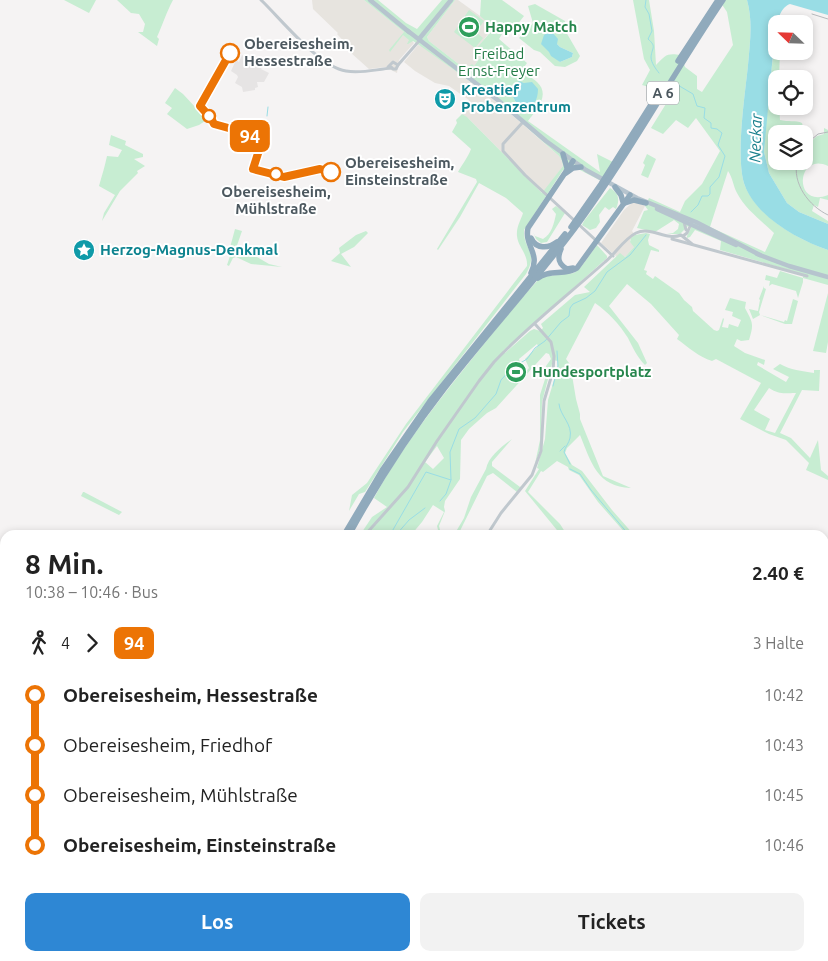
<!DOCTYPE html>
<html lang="de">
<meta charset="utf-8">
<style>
:root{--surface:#fff;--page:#f2f2f2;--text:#222;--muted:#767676;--accent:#2e87d4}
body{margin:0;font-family:Ubuntu,sans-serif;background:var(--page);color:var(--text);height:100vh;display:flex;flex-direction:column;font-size:19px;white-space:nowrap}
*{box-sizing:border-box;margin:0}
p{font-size:16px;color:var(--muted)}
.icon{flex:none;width:28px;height:28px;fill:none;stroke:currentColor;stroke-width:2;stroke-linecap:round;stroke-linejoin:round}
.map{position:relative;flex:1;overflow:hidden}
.side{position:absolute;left:0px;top:530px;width:829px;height:431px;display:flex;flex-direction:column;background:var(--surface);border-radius:15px 15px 0 0;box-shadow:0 2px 8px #0003}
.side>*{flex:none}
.badge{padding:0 10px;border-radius:8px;font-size:18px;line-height:32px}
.needle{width:32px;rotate:293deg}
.fabs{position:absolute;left:768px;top:15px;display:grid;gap:10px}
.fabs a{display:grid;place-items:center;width:45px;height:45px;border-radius:10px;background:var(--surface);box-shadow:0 2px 8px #0003;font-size:25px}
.map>.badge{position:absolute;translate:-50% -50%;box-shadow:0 0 0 2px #fff}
.legs{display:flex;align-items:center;gap:8px;height:55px;padding:0 25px;font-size:16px}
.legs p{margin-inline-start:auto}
.overview{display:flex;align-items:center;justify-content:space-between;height:85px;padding:0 25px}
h1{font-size:28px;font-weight:700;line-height:38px}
.primary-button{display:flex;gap:10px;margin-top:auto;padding:10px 25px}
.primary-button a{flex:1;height:58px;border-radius:10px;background:var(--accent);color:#fff;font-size:20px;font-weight:700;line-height:58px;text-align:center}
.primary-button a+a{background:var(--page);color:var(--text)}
ul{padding:0 25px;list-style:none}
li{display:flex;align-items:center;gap:18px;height:50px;font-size:19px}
li i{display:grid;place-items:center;width:8px;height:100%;margin:0 6px;background:currentColor}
li i::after{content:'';width:12px;height:12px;margin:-6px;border:4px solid;border-radius:50%;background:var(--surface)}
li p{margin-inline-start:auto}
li:first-child i{background:linear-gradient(#0000 50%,currentColor 0)}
li:last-child i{background:linear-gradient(currentColor 50%,#0000 0)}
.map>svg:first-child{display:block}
.commercial{fill:#e7e4df}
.education{fill:#e6e4e4}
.green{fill:#c7edd2;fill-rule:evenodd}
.water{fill:#99dde5}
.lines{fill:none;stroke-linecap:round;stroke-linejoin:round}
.stream{stroke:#99dde5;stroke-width:1}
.minor{stroke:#c0c8ce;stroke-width:3}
.major{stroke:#b6c4ce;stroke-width:4.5}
.highway{stroke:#90aabc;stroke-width:5.5}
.rail{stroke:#b6b9bc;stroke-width:1}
.line-1-casing{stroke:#fff;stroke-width:11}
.line-1{stroke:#ec7405;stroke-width:8}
.stop-1-dot{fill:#fff;stroke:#ec7405;stroke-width:2.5}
.labels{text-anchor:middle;stroke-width:4;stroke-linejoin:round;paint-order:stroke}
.shield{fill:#fff;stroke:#828a8f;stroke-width:1}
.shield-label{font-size:14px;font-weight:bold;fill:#4c585f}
.leisure-label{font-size:15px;font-weight:bold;fill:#27864d;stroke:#fff;text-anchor:start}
.stop-label{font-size:15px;font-weight:bold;fill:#4c585f;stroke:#fff;text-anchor:start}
.park-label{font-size:15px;fill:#227b46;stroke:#fff}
.culture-label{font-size:15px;font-weight:bold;fill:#0d838f;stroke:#fff;text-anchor:start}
.water-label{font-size:16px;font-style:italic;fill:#1a808d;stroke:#fff}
</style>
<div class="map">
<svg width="828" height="961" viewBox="0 0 828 961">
<rect width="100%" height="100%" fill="#f5f3f3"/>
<g class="commercial">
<path d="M312,0H364L404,32L414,43L399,60L397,73L385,67L369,69L350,52L351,49L337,34L338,33L313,9Z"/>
<path d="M455,0H458L494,26L476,50L482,55L474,66L472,65L465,69L429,41L427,37Z"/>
<path d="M418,45L422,46L496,101L559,156L562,161L563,166L543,194L469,119L462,114L469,100L449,86L435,83L415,71L404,62Z"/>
<path d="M632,203H638L645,206L632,231L635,235L630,240V242L635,246L625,257L620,254L617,257L601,243L624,210Z"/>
</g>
<path class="education" d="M242,55L263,66L261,69L269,73L264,82H257L258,87L255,88V90L243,92L242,87L235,83L238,77L237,75L231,71L236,60L239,62Z"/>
<g class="green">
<path d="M64,0H96L89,13Z"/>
<path d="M117,0H173C166,13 163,24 157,37L159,39L157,46L138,32H143L145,24L139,14L131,13Z"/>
<path d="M364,0H378L406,23L417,29L442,0H455L427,37L429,41L465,69L472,64L474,66L482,55L475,50L494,28L480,16L481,0H502L524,16L513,30L504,31L499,39L527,63L522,70C526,75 533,78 537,82C551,95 536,110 528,121L600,172L597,154L613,162L601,181L580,170H563L524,230C523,250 539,251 526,274L403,432L365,492L359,494L349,511L352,495L367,483L406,424L527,266C528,254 518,247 517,236C516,227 521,220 523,213L506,198L479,183L460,217L438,250L437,249L477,182L476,179L458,172C463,163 468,157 471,149L452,132L457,123L456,120L462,114L467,117L542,193L563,166L562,161L559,156L496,100L422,47L413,41L408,44H407L409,40L403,35L390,52L389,50L404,32ZM518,82L524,83L522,113L509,90Z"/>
<path d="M633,0H649L654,31L656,65C666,55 666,53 681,55L685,67L697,76V89L702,92L733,45L727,12L719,0H747C753,21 750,43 748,65C745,95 735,160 745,186C758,217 798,240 828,250V285L803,278V282L798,298L796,291L772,284L769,286L770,281L765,280L766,275L777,278L780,271L803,278V274L720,250L721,241L695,230L690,237L687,238V236L691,228L688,226L680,234H667L673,233L678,229L679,224L674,220L655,232L637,228L644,211L648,210L645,206L649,198L680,212L685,201L702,184L720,151L696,118L688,128L676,120L663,134L651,128L669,99L664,96L658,85L649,87L642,85L650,70L644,59ZM728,171C733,178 733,186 737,193C745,209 762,221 774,233L765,252L710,227Z"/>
<path d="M535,4L565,21L566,32L580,56L577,61L565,67L555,66L540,52L534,50L519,38L533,23L528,6ZM541,43L557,44L560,47L573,53L572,57L560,62Z"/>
<path d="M469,10L484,21L476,32L483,38L475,48L454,32Z"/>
<path d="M776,28V51H780L779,79H776V106H779L780,120C788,122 796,120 802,123L807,142L804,145V134H776V161H804V158L809,160L810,154H805L809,146L807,145L817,136L824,134V128L828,130V166C796,151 793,209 828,195V200L820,198L818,207L814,205L812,211L828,221V224L799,212L787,203L769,173L764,152L766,121Z"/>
<path d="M175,88L183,94L196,108L198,107L208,119L199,125L187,129L167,114L172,108L165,103Z"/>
<path d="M111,135L126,141L125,145L143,154V157L134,159L145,166L137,171L138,173L120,191L102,221L104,213L115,195L99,186C102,175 105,166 107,156L118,157L122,150L109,145Z"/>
<path d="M647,154L656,159L648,178L641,175L645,165L643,163Z"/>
<path d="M610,188C619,193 620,200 616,209L613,207L609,210L605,207L599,215L600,222L596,228L590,230L582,225L584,221Z"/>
<path d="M556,206L565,213L547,242L541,243L536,239L533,232L535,236L543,239C552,234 554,223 556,214L552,209Z"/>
<path d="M235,229L242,231L234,254L257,257L269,264L282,267L251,264L236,257L233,258L229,266L227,265L230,256L228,255Z"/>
<path d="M366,231L368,233L354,247L341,254L351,267L331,261L340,253L339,248L356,235Z"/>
<path d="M646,233L650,234L648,240L649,245L659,250V252L651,250L644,270L647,271L646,274L653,279L655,276L679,293L684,300L692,307L693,311L714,330L717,331L719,330L723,318L724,319L722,327L728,328L729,324L738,327L741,320L732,316L733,312L725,310L730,298L746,302L745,308C753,323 754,324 749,340L741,341L737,339L734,346L745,353L765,360L764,365L758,362L757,365L786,382L789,377L773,369L780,364C791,370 801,371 814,373V370H820L819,391L802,390L780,433L791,438L810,458L818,440L821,470L828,476V480L806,470L809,463L786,440L769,434L740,419L761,383L716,359L712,361C699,357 688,347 677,339L679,335L651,304L627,284L609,306L638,343L647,363L645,365C637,357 633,348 628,338C620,325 608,312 595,303L566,359L569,363L571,369L576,399L580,414V419L603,476L631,488C597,487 591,462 580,435L567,448L565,453L572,465L582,471L612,510L634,535H627L598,502L579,475L569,470L568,467L557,461L543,472L541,471L528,492L560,524L567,535H561L525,491L539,469L537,468L545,439L548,400L557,370L558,361L553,360L542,402L541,447L535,464L540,440V395L545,379L546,366L551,359L549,354L546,353L496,408L487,413L469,429L461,440L460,479L445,501L444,507L445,511L439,526L440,530L446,535H443L438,530L437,526L444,512L433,505L422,522L411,535H360L372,517L387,507L374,498C396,457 424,420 452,384C480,349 508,313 538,280L542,277L574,273L581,267L597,245L607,256V258L503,351L505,353L530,331L534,329L540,331L543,328L541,324L575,295L590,292L584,287L620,253L625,257L634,247L630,242L631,238L635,235ZM537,344L538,346L525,359L529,368L522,376L518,374L522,369L519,359ZM769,388C780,395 784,393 796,393L775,433L765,430L770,419L754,410ZM437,446L444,458L433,469L425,462Z"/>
<path d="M764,286V288L766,289L759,312L760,315L784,322L785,320L787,321L793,299L798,301L792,324H785L760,315L753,319L749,309L758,311L760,300L759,299Z"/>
<path d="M828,293V342L826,353L813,351Z"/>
<path d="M512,439L492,462V466L520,487L523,485L517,492L493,473L487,476L458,535H454L464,518L471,497L486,469C488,457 502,446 512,439Z"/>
<path d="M83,492H84L122,512L119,515L81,496Z"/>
<path d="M0,891L5,907L4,955L6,961H0Z"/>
<path d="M269,956H301L302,961H286L285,958L281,961H263Z"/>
</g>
<g class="water">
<path d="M747,0H828V15L790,4C779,8 778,22 775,32L764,152L769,173L787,203L799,212L828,224V250C798,240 757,217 745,186C735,160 745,95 748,65C750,43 753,21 747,0Z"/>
<path d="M551,31L558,39L557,44L560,47L573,53L572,57L560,62L551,56L549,52L541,44L544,35Z"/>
<path d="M519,81L524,83L532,82L538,89C538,100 533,108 524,114L522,113L509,90Z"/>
</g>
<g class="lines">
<g class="stream">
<path d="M646,0L645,7L649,14L652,31L648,39C657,47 652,47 651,57C651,63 656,69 659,73"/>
<path d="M676,84L693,94L697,106L705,108L704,118L711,123V128L717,129L722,133L718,145L725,156L719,177L710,187V194L708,196H702L698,205L691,212"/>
<path d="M267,116L268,107"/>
<path d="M553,386L558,366L557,351"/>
<path d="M559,404C560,416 573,424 570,438C569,443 565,447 564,452L570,464"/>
<path d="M560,451L565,446"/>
<path d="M570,469L580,474L591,490L629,535"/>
<path d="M440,501L446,494L451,480"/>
<path d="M390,535L426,472L451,480L450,452L459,429L475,418L496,394L501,380L512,368L527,359L535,348L545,341L561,322L569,316L570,308L573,304L586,298L595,291L607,272L630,255L646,235"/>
<path d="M396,535L409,520L425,508"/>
<path d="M159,961L161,956"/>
</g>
<g class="minor">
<path d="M261,0C281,19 319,67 346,71C361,74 377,69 392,68"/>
<path d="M398,65L419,41"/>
<path d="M388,67L393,62L398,65L396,69H393L391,67"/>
<path d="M523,122L503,144V151L525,175L613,256"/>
<path d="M684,222L686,230"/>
<path d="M683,236L687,233L692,222"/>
<path d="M672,239L807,276"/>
<path d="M365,535L408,487L437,441L479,381L494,362C528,326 568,295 605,262C615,254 624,239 636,233C651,226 666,241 681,235L692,244"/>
<path d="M487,535L501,513L532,475L541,451L544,401L553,371L554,356L551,342L535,324"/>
<path d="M401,956L402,961"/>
<path d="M149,961L151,956"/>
</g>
<g class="major">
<path d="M370,0L409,32"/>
<path d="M408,31L499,101L546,141L586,170L637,198L696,222L760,255"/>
<path d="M419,39L451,0"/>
<path d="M657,209L736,245"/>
<path d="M757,254L789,266L828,277"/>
</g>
<g class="highway">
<path d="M678,61L718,0"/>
<path d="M563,154L567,168"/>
<path d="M566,173L573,168L581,167"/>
<path d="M615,187L621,195L623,202"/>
<path d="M625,203L634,200L646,203"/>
<path d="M571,227L601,184L664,84"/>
<path d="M531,238C536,249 548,249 557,242"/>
<path d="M561,249C557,258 558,264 567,269L573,268"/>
<path d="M531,273C541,253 524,246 528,228L573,161"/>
<path d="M538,278C550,269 565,276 577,268L630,195"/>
<path d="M344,535L383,469L430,401L565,234"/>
<path d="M349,535C377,484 408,435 444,389C486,335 533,284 575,228C629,155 672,75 723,0"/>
<path d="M195,961L197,956"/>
<path d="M200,961L201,956"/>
</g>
<g class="rail">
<path d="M812,14L828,19"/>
<path d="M804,146L818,134L828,132"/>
<path d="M797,161C792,184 809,206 828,215"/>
</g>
</g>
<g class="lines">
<g class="line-1-casing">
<path id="line-1" d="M230,53L200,106L211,118L214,124L232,129L262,141L253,169L284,177L320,169L331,172"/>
</g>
<use href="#line-1" class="line-1"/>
</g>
<defs>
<g id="stadium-disc" transform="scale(1.125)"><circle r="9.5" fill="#2e9e5b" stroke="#fff"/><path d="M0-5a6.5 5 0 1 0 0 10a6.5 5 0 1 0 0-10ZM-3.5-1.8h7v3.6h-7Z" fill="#fff"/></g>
<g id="theatre-disc" transform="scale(1.125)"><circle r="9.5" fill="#0f9aa8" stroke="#fff"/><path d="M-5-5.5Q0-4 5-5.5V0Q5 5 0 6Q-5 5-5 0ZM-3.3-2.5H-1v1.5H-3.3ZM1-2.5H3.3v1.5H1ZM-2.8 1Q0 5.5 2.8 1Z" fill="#fff"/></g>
<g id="sight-disc" transform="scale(1.125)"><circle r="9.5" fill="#0f9aa8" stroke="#fff"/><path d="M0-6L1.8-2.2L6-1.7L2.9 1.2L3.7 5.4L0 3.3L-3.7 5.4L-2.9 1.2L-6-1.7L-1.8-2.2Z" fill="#fff"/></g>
</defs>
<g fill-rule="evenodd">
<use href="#stadium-disc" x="469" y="27"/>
<use href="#theatre-disc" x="445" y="99"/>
<use href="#sight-disc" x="84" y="250"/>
<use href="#stadium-disc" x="516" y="372"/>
</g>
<g class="stop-1-dot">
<circle cx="230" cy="53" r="9"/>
<circle cx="209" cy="116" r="6"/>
<circle cx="331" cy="172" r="9"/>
<circle cx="276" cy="174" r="6"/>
</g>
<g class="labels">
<rect class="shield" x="647" y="81.5" width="32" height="23" rx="4"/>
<g class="shield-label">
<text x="663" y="98">A 6</text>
</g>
<g class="leisure-label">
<text x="485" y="32">Happy Match</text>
<text x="532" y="377">Hundesportplatz</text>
</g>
<g class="stop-label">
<text x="244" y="49">Obereisesheim,<tspan x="244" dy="17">Hessestraße</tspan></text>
<text x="345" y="168">Obereisesheim,<tspan x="345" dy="17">Einsteinstraße</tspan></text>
<text x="276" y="197" text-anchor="middle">Obereisesheim,<tspan x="276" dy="17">Mühlstraße</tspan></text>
</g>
<g class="park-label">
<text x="499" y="59">Freibad<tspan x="499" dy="17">Ernst-Freyer</tspan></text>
</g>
<g class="culture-label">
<text x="461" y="95">Kreatief<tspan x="461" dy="17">Probenzentrum</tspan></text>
<text x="100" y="255">Herzog-Magnus-Denkmal</text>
</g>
<g class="water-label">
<text transform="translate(755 138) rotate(-88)" y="6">Neckar</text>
</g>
</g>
</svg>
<div class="fabs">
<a><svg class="needle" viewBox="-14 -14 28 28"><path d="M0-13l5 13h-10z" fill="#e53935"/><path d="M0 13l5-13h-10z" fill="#767676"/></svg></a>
<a><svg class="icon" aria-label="locate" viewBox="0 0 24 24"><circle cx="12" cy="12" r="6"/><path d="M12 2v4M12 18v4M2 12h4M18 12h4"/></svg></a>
<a><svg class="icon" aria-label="layers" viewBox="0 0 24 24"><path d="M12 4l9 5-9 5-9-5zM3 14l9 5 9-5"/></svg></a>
</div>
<b class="badge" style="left:250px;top:136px;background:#ec7405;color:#fff">94</b>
<section class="side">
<div class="overview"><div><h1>8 Min.</h1><p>10:38 – 10:46 · Bus</p></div><b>2.40 €</b></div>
<div class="legs"><svg class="icon" aria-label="walk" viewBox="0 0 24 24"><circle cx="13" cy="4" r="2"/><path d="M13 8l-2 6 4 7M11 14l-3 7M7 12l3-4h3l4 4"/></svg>4<svg class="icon" aria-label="forward" viewBox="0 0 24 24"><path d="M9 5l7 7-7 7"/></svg><b class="badge" style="background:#ec7405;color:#fff">94</b><p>3 Halte</p></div>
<ul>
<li><i style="color:#ec7405"></i><b>Obereisesheim, Hessestraße</b><p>10:42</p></li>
<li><i style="color:#ec7405"></i><span>Obereisesheim, Friedhof</span><p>10:43</p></li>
<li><i style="color:#ec7405"></i><span>Obereisesheim, Mühlstraße</span><p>10:45</p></li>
<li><i style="color:#ec7405"></i><b>Obereisesheim, Einsteinstraße</b><p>10:46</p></li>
</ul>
<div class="primary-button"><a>Los</a><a>Tickets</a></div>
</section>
</div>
